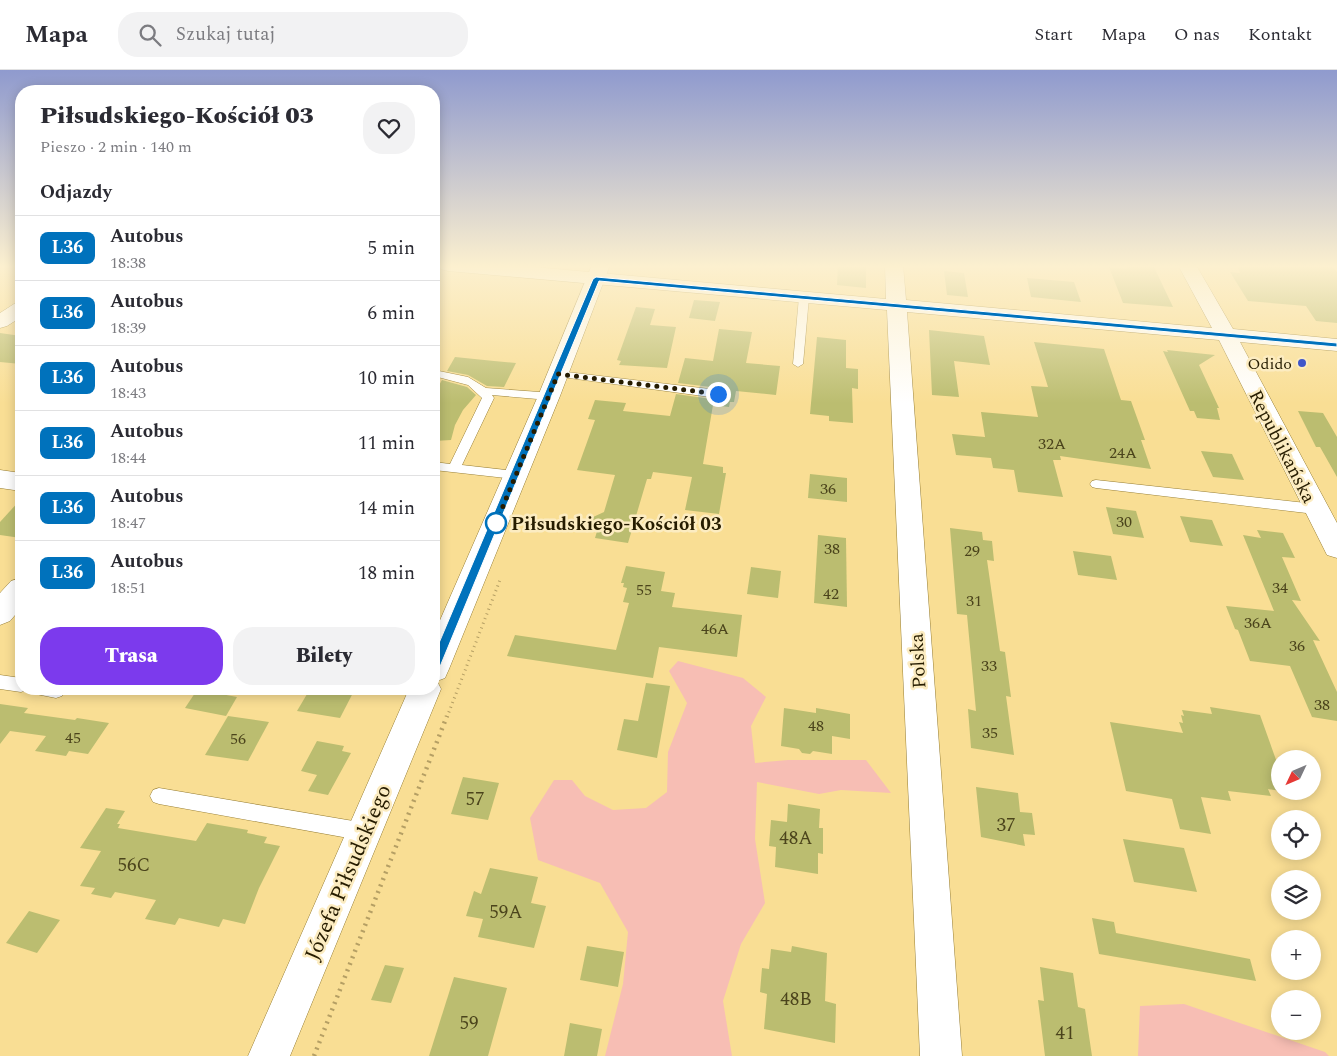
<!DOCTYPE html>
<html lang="pl">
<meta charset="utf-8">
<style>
:root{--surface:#fff;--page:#f2f2f3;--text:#2b2b33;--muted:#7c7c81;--line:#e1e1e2;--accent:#7c3aed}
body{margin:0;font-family:Spectral,serif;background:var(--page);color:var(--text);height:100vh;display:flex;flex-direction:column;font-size:19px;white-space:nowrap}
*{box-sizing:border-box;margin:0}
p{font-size:16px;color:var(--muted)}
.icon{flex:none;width:28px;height:28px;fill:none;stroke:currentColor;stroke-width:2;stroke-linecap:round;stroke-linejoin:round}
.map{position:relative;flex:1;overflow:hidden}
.details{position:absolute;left:15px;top:15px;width:425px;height:610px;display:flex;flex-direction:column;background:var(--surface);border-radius:20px;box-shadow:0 2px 12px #0003}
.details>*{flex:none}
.badge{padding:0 10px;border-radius:8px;font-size:18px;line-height:32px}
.needle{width:32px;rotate:226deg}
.controls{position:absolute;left:1271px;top:680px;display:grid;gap:10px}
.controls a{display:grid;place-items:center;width:50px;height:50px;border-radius:50%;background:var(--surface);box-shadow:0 2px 12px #0003;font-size:25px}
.you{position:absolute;width:25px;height:25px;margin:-12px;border:4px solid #fff;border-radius:50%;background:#1a73e8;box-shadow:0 0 0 8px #1a73e833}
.map>.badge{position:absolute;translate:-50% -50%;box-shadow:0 0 0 2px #fff}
h2{padding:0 25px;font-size:19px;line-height:45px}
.round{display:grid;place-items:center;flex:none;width:52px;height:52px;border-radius:20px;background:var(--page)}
.overview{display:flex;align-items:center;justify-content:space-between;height:85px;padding:0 25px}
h1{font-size:24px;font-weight:800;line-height:38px}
.cta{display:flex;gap:10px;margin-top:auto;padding:10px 25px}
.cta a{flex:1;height:58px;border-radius:20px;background:var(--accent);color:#fff;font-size:20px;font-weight:800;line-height:58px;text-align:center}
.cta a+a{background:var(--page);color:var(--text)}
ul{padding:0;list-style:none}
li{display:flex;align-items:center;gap:15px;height:65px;padding:0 25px;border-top:1px solid var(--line)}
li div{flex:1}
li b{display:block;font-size:19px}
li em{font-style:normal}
li .badge{min-width:55px;font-weight:700;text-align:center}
header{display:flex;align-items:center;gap:30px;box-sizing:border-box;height:70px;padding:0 25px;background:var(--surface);border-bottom:1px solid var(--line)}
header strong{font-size:24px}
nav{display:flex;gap:28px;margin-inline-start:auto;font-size:18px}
.search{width:350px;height:45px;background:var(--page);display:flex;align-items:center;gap:12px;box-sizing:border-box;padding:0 18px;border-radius:20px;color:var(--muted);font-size:19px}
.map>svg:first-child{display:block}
.green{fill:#f7beb4}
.building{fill:#bbbd70}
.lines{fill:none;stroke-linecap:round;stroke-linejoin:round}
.service-casing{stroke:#977e34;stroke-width:1}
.minor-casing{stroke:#977e34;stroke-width:1}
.tertiary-casing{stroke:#977e34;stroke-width:1}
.path-far1{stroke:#b59f64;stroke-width:3;stroke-dasharray:1 4;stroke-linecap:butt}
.path{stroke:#b59f64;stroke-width:4.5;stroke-dasharray:2 5;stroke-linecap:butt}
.service{fill:#fff;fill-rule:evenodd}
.minor{fill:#fff;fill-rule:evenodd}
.tertiary{fill:#fff;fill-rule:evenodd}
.line{fill:#0072bc;stroke:#fff}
.walk{stroke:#261c00;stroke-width:5;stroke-dasharray:0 9}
.poi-dot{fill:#3f56c9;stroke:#fcecc1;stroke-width:2}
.stop-dot{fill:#fff;stroke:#0072bc;stroke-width:2.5}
.labels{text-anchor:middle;stroke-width:5;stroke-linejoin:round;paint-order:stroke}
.far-poi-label{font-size:16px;fill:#261c00;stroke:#fcecc1;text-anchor:end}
.number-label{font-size:16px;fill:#4b441c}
.street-label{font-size:19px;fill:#261c00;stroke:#fcecc1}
.stop-label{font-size:19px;font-weight:bold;fill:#261c00;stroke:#fcecc1;text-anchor:start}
.near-number-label{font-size:19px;fill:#4b441c}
.near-street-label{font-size:22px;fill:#261c00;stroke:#fcecc1}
</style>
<header>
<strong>Mapa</strong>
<div class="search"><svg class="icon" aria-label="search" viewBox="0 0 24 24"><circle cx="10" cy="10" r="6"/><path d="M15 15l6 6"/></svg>Szukaj tutaj</div>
<nav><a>Start</a><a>Mapa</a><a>O nas</a><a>Kontakt</a></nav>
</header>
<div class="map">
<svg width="1337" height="986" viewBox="0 0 1337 986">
<rect width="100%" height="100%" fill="#f9de94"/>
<g class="green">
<path d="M678,591L743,608L766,627L751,656L755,693L788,690H866L891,723L841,720L819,724L757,712L755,769L765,833L741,874L723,931L732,986H605L623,914L628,862L600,813L538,790L530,748L554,710H572L585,726L613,740L646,738L667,722L668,682L687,633L669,601Z"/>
<path d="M1184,934L1325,982L1329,986H1138L1140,936Z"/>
</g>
<g class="building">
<path d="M838,195H866V218L837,215Z"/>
<path d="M1126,195H1153L1173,237L1123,233L1109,197L1127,199Z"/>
<path d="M1237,195H1331L1337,202V253L1316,251L1306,236L1248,231L1230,202L1240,203Z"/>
<path d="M944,201L964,203L968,227L947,225Z"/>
<path d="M1027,208L1074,212L1081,232L1031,227Z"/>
<path d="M694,230L720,232L715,251L689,248Z"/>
<path d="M636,237L655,239L650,255L676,257L667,298L619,295L621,291L617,290Z"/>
<path d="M719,259L752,262L746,293L780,296L776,325L736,321L734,332H730L729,337L713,335L703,394L723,397V403H726L719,444L685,440L692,407L653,402L651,409H647L628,473L595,468L598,458L591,448L604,442L615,405L577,400L595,350L588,349L595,330L626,333L623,341L670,346L676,324L719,330L726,325L719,318L678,313L685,288L713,291Z"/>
<path d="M929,260L984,266L990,295L954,291L959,327L932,325Z"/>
<path d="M0,263L21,266V294L0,292Z"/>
<path d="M817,267L846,270V298L858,299V319L852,318L853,353L829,351V346L810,344Z"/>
<path d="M1034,272L1104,279L1121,330L1131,331L1145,370H1141L1151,399L1060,386L1061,390H1053L1063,427L1018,422L1014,400L993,398L991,388L956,385L952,364L985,367L981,342L1038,347L1031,316L1048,317Z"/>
<path d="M1167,280L1215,285L1199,295L1219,338H1217L1220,350L1197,348L1194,341H1190L1163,281L1168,282Z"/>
<path d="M455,287L494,291L516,293L504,317L487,316L468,305L447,301Z"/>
<path d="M442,310L467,317L476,325L463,340L455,355L451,370L434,371V324Z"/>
<path d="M1298,341L1323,343L1337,367V407L1320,377H1316Z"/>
<path d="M1201,381L1232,384L1244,410L1213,407Z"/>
<path d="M810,404L847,408V432L808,428Z"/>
<path d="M21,429V468L0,465V452Z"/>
<path d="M1106,437L1136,441L1144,468L1113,464Z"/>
<path d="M1180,446L1212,450L1223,476L1190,472Z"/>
<path d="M950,458L982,462L983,470L992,471L994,491L987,490L1000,581L1005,582L1011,627L1006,626L1014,685L971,678L968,639L976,641L967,545L957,544Z"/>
<path d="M1257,460L1283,463L1295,488L1282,487L1301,531L1292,530L1320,571L1313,570L1337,622V651L1312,647L1290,596L1250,591L1238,560L1235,559L1226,536L1274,541L1243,465L1261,468Z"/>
<path d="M818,465L846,468L847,537L814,533Z"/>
<path d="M1073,481L1111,486L1117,510L1078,505Z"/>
<path d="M626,496L665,502L661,521L675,523L672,537L742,545L737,587L659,577L653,608L507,586L515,565L616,580L629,533L623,532L627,518L623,517L624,513H621Z"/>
<path d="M751,497L781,501L778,528L747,524Z"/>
<path d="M646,613L670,616L657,688L617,680L624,649L638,651Z"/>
<path d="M310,619H355L340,648L297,641Z"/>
<path d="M197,620L221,624L237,627L226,646L185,638Z"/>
<path d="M0,634L28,638L24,643L75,650L77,648L109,653L88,684L69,681L66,686L35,681L46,666L10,661L0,674Z"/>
<path d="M1210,637L1260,645L1280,701V721L1268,719L1271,726L1228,721L1231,731L1201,727L1211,764L1180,759L1172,729L1126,721L1110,652L1183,663L1179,652L1183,653L1181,645L1184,646L1182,640L1212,644Z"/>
<path d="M784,638L816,643V638L850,644V669L832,666V684L813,681L810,684L802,683L799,679L781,676Z"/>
<path d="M228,646L269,652L248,691L205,685Z"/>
<path d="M317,671L344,676L342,681L351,683L328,725L308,721L317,705L301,701Z"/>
<path d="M463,707L499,713L488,750L451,744Z"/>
<path d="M976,717L1018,723L1020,742L1032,743L1035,765L1023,764L1025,776L981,767Z"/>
<path d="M788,734L820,739L819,758H823V784L818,783V804L775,797L776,777L769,776L771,750L787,752Z"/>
<path d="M106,738L125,741L117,754H120L118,758L196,771L207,753L248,760L247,763L267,767L264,773L280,776L259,818L245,854L223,849L219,857L179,848L175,855L145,849L156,830L115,822L111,828L91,824L95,818L80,816L101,781L80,778Z"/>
<path d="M1123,769L1184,778L1197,822L1134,812Z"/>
<path d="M490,798L538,807L531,833L546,836L534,878L478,867L483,849L466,846L474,821L481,824Z"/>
<path d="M29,841L60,850L37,883L6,873Z"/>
<path d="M1092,848L1114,852L1116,863L1250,889L1256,911L1099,884Z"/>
<path d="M587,876L624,882L618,917L580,910Z"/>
<path d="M792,876L827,883L825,931L836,934L835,973L764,959L767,924L760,922L762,898L769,899L771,879L791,882Z"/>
<path d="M385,895L404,898L391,933L371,930Z"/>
<path d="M1040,897L1073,903L1078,937L1085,939L1092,986H1045L1038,930L1044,931Z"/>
<path d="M454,907L507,918L488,986H429Z"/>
<path d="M570,953L602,959L597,986H564Z"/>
</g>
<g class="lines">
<g class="service-casing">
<g id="service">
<path d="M804,224L809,227L803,294L798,297L793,294L799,227Z"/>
<path d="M434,300L468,307L486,318L553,323L555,326L553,329L549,330L492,325L494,328L462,395L515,401L521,405L519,408L515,409L434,400V392L450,394L482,328L468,315L434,306Z"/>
<path d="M558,301L718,320L724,324L718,328L554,306L553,304Z"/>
<path d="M1096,410L1315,434L1320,436L1321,439L1320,442L1315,444L1096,418L1092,417L1090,414L1092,411Z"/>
<path d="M0,605L21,608V619L27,620L21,622L0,619Z"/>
<path d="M34,619H63L64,621L62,626L56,628L36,624Z"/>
<path d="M159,718L365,753L371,756L374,762L371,768L365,771L159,734L153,732L150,726L153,720Z"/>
</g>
</g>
<g class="minor-casing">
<g id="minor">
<path d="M439,195H512L886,229L885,195H903L906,230L1212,258L1178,195H1196L1233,259L1337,269V281L1240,272L1337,453V488L1327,485L1219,270L907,242L962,986H920L887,240L448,201L441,199Z"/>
<path d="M21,232V247L7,256L0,258V243L14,234Z"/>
<path d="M0,400L21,403V421L0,418Z"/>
<path d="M21,508V538L10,551L0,555V523L11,511Z"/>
</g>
</g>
<g class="tertiary-casing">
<path id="tertiary" d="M592,195H610L560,326L449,599L445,608L437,611L441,619L290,986H248L409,619H434V564L538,326Z"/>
</g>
<path class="path-far1" d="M447,647L500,510"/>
<path class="path" d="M314,986L447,646"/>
<use href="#service" class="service"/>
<use href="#minor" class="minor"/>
<use href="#tertiary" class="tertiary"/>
</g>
<linearGradient id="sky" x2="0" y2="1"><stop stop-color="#8f9ace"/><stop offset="0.59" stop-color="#fcf0cf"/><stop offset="1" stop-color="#fcf0cf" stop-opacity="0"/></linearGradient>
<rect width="1337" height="333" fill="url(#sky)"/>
<path class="line" d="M596,207L1337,273V277L599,211L439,599L434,603L430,602L428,599L593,209Z"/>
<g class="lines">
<path class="walk" d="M496,453L558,304L718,324"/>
</g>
<circle class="poi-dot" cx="1302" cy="293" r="5"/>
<circle class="stop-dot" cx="496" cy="453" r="10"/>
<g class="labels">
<g class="far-poi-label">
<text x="1292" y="299">Odido</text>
</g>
<g class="number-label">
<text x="1052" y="379">32A</text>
<text x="1123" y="388">24A</text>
<text x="828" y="424">36</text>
<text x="1124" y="457">30</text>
<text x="832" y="484">38</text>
<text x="972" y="486">29</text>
<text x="1280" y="523">34</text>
<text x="644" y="525">55</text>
<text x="831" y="529">42</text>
<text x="974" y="536">31</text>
<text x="1258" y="558">36A</text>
<text x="715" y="564">46A</text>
<text x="1297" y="581">36</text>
<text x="989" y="601">33</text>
<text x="1322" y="640">38</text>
<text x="816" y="661">48</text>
<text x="990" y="668">35</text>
<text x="73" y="673">45</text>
<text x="238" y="674">56</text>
</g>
<g class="street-label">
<text transform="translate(1283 376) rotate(63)" y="7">Republikańska</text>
<text transform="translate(917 591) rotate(-93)" y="7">Polska</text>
</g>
<g class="stop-label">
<text x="511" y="460">Piłsudskiego-Kościół 03</text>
</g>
<g class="near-number-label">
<text x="475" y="735">57</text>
<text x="1006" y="761">37</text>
<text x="796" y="774">48A</text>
<text x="134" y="801">56C</text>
<text x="506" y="848">59A</text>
<text x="796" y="935">48B</text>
<text x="469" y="959">59</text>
<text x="1065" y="969">41</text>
</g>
<g class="near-street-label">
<text transform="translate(347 802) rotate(-67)" y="8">Józefa Piłsudskiego</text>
</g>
</g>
</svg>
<div class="controls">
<a><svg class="needle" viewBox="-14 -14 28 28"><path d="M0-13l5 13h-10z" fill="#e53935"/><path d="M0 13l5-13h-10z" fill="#7c7c81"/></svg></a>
<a><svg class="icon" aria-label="locate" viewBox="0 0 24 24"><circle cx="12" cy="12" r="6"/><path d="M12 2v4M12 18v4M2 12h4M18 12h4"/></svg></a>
<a><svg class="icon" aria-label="layers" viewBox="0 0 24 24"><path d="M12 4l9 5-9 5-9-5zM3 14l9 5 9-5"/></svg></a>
<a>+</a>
<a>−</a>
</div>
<div class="you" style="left:718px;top:324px"></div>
<section class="details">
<div class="overview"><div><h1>Piłsudskiego-Kościół 03</h1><p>Pieszo · 2 min · 140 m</p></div><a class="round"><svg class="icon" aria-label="heart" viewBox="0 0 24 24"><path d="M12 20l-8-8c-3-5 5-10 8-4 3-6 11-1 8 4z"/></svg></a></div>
<h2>Odjazdy</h2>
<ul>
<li><span class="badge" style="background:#0072bc;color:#fff">L36</span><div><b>Autobus</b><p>18:38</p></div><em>5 min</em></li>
<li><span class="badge" style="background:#0072bc;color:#fff">L36</span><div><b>Autobus</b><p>18:39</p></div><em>6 min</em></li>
<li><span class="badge" style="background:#0072bc;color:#fff">L36</span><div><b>Autobus</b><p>18:43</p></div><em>10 min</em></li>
<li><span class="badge" style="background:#0072bc;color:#fff">L36</span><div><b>Autobus</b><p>18:44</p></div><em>11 min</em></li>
<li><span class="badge" style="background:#0072bc;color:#fff">L36</span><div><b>Autobus</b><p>18:47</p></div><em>14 min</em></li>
<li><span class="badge" style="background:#0072bc;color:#fff">L36</span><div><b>Autobus</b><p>18:51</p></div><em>18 min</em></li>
</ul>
<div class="cta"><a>Trasa</a><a>Bilety</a></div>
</section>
</div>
